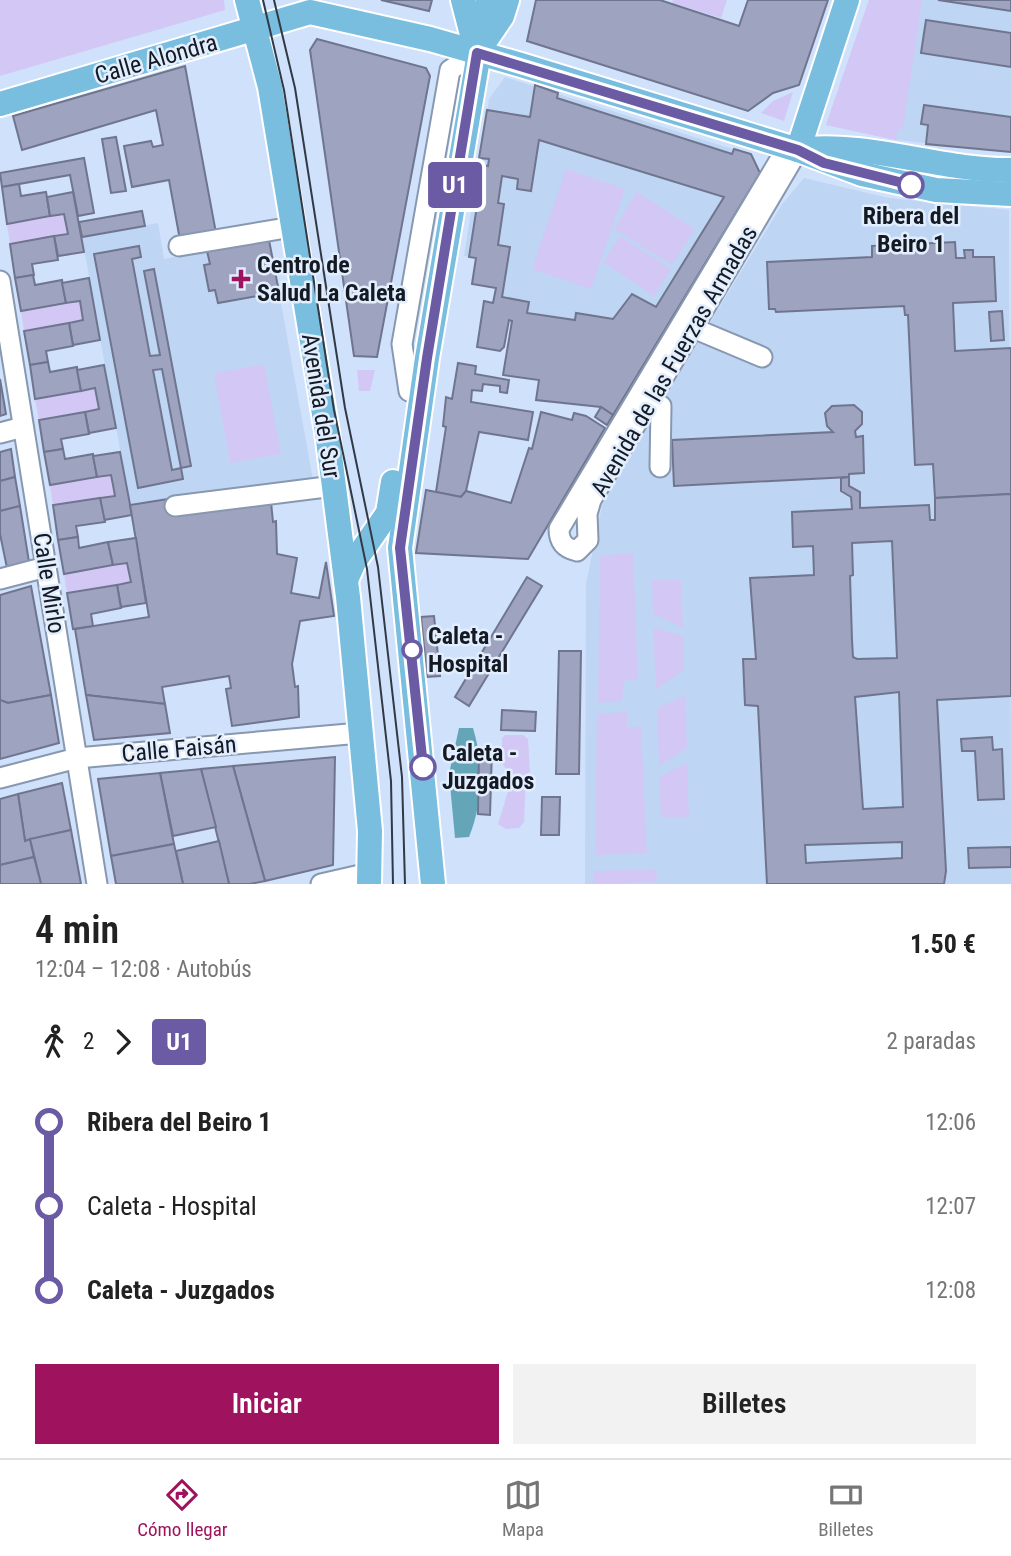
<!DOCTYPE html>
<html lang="es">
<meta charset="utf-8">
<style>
:root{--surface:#fff;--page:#f2f2f2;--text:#222;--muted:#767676;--line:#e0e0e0;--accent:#9f125d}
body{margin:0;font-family:"Roboto Condensed",sans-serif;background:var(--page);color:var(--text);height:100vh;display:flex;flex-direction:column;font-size:26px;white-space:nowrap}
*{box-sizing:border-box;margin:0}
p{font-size:23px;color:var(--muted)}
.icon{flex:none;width:38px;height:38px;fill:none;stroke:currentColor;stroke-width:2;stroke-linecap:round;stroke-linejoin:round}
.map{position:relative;height:884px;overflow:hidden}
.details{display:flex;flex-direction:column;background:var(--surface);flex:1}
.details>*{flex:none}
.badge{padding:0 14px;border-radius:5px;font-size:24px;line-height:46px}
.map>.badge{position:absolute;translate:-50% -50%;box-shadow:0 0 0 4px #fff}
.legs{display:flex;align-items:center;gap:10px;height:77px;padding:0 35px;font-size:23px}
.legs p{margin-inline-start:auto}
.headline{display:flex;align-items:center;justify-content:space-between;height:119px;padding:0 35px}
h1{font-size:38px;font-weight:600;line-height:52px}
.cta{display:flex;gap:14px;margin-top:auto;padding:14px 35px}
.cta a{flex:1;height:80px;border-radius:0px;background:var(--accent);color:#fff;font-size:28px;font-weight:600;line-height:80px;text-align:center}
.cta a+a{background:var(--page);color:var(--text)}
ul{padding:0 35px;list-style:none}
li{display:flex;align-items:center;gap:24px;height:84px;font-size:26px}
li i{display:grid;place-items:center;width:10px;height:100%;margin:0 9px;background:currentColor}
li i::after{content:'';width:18px;height:18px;margin:-9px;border:5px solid;border-radius:50%;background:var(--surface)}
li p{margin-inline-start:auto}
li:first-child i{background:linear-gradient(#0000 50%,currentColor 0)}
li:last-child i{background:linear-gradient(currentColor 50%,#0000 0)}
.dock{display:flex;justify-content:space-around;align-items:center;height:98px;border-top:2px solid var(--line);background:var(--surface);font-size:19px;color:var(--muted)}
.dock a{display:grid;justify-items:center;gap:4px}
.dock .active{color:var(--accent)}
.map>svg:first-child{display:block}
.built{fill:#bed5f4}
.green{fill:#d3c8f5}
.water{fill:#64a6b8}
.building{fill:#9ea3bf;stroke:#6f758f;stroke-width:2;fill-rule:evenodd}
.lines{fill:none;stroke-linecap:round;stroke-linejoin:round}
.minor-casing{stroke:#8798b0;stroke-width:23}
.major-casing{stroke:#fff;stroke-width:28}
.minor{stroke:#fff;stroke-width:19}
.major{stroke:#79bedf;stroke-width:24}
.tram{stroke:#313944;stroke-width:2}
.line-1-casing{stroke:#fff;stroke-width:16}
.line-1{stroke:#6b5ba4;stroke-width:10}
.stop-1-dot{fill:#fff;stroke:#6b5ba4;stroke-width:3.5}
.poi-dot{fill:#9f125d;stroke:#e2eefd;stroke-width:2.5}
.labels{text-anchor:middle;stroke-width:5;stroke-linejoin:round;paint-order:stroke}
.street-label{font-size:24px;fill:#141a23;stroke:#e2eefd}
.stop-label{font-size:24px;font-weight:bold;fill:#141a23;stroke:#e2eefd;text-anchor:start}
.poi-label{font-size:24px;font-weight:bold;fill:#141a23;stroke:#e2eefd;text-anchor:start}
</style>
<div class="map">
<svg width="1011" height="884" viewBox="0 0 1011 884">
<rect width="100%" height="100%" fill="#cfe1fb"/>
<g class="built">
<path d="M869,0H1011V152L896,140L826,125Z"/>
<path d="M505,77L748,154L663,330L621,308L613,319L577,313L575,320L527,313L529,302L502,297L507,263L464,256L489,99Z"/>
<path d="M804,178L889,198L1009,210L1011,884H585L586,584L604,496L783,203Z"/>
<path d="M158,223L164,259L207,251L210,264L204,266L208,290H215L218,303L279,292L313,480L130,505L82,237Z"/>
</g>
<g class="green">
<path d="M0,0H224L225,10L0,76Z"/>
<path d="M673,0H727L721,18L672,3Z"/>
<path d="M869,0H922L903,129H898L896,140L826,125Z"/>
<path d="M793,92L784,121L761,113L773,101Z"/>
<path d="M566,169L625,189L591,289L532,269Z"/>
<path d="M637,192L695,229L672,265L614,229Z"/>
<path d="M64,214L68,234L10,244L7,224Z"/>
<path d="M620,236L671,269L654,296L603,262Z"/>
<path d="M80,301L83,320L24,331L21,311Z"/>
<path d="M264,364L281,454L230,463L214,373Z"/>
<path d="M357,370H375L370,391H359Z"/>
<path d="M95,388L99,409L39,420L35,399Z"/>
<path d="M111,475L115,496L53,505L50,485Z"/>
<path d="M633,553L638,679L624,681L622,701L598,703L600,556Z"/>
<path d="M127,563L131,582L67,593L64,574Z"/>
<path d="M681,579L683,628L653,614L652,580Z"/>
<path d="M653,627L683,636L684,670L656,689Z"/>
<path d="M685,696L687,748L659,766L657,708Z"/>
<path d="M627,712V727H641L647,853L595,855L597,714Z"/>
<path d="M505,735H523L528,739L530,772L526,775L524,822L519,828L506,829L498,824L508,791V772L502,763V738Z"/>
<path d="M687,763L689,817H661L659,777Z"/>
<path d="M656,869L657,882L593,884V871Z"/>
</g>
<path class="water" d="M459,728H473C484,765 483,802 469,837L455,838L449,774Z"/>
<g class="building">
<path d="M381,0H432L429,11Z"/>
<path d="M536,0H660L739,26L748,0H828L799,85L773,93L748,111L527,41Z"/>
<path d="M938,0H1011V11Z"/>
<path d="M926,20L1011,33V67L921,53Z"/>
<path d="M317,39L426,68L430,76L377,357L354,356L310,50Z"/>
<path d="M185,66L216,233L180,240L169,180L132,187L124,146L151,141L153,147L163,145L156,110L22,150L13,116Z"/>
<path d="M535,85L558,93L557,98L732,154L734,149L751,154L760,173L613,415L601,407L536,400L539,380L503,375L512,321L509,320L504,347L500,351L477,347L484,301L493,303L496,288L472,284L476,258L469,257L479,193L474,192L476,182H481L484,165L488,166L489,159L479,158L487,110L530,117ZM539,140L724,197L656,307L632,294L613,319L576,313L575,320L527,313L529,302L502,297L510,247L498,245L504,204L498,203L502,176L518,179L517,189L531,191Z"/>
<path d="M924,105L1011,117V152L926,144L928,125L921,124Z"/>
<path d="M116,137L126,191L111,193L102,139Z"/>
<path d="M84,158L94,213L78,216L70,175L2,187L0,173Z"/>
<path d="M19,184L21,196L46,192L50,216L7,224L2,187Z"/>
<path d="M73,192L84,252L58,256L54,236L68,234L64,214L50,216L47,197Z"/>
<path d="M142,211L145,226L82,237L79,222Z"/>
<path d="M54,236L58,260L32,264L34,275L15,278L10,244Z"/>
<path d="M269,240L279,292L218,303L215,290L209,291L204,265L210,264L207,251Z"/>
<path d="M955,242L956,258H965L964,250H973V257H994L996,301L953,303L955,351L1011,348V494L935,498L933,464L915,465L908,315H905L904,306L776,312L775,309H769L767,262L872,257V246Z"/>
<path d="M139,246L141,257L132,259L150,356L160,355L144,271L154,269L191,466L181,468L183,479L138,488L94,254ZM162,369L181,468L172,470L153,370Z"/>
<path d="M33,275L35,285L62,280L66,303L21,311L15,278Z"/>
<path d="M89,278L100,340L73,345L69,323L83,320L80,301L66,303L62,283Z"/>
<path d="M1002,311L1004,340L991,341L989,312Z"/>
<path d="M69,323L73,346L46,351L48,362L30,365L24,331Z"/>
<path d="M48,362L50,372L77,367L81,391L35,399L30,365Z"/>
<path d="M458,363L476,366L475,374L509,380L507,393L500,392V386L483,384L482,391L472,390L471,402L533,412L528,440L479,432L466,491L461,497L436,492L446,427L443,426L446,397L452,399Z"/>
<path d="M104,365L116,428L89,433L85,412L99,409L95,388L81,391L77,370Z"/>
<path d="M0,379L6,414L0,416Z"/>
<path d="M854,405L862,412V424L855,431L856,437L863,436L864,473L849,474V477L674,486L672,440L833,432L827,426L825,413L832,406Z"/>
<path d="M601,407L613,415L607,425L595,417Z"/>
<path d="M85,412L89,434L61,439L63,449L44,452L39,420Z"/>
<path d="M541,412L572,420L574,413L586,416L605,428L528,559L416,553L426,490L461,497L466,491L511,503L529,448L532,449Z"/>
<path d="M11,449L15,477L0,481V452Z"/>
<path d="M63,449L65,459L93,454L97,477L50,485L44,452Z"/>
<path d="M120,452L132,515L104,520L100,498L115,496L113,485L111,475L97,477L93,456Z"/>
<path d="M15,477L20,506L0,511V481Z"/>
<path d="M849,477V486L860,492V508L929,505L930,520H935V498L1011,494V696L937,700L946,871L944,884H767L758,706L745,705L743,659H756L750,578L814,575L813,546L793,547L792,512L852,509L851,497L841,491V478ZM892,541L897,658L857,659L853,657L852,640L850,576L853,575L852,543ZM899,692L903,807L863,809L855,697ZM902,842V858L806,863L805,845Z"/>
<path d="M100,498L105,522L76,526L78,537L58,540L53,505Z"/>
<path d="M174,498L271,502L273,522L276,521L277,554L297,558L291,593L319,598L326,562L334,616L300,621L292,664L295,687L298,686L299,717L232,726L226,689L231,688L229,676L162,687L165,704L86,695L75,629L149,617L130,505Z"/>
<path d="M20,506L29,562L7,568L0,534V511Z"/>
<path d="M78,537L79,548L108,542L113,565L64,574L58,540Z"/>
<path d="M136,538L146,603L121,607L117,585L131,582L127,563L113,565L108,542Z"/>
<path d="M527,577L542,586L469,706L455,697Z"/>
<path d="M117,585L121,608L91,614L93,626L73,629L67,593Z"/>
<path d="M31,586L51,695L8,703L0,700V595Z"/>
<path d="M434,616L440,676L427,677L421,617Z"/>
<path d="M559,651H581L579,774H556Z"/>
<path d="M51,695L59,743L0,759V700L8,703Z"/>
<path d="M86,695L165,704L170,733L94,740Z"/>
<path d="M502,710L536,712L535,731L501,730Z"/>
<path d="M992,737L993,750L1002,749L1004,799L978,800L975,751H962L961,739Z"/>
<path d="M479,748L492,749L490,815L478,814Z"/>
<path d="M335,757L333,865L265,881L233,766Z"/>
<path d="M233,766L265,881L250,884H229L201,769Z"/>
<path d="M201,769L216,827L173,836L160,773Z"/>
<path d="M160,773L174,844L111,856L98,779Z"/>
<path d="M62,783L71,830L25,841L18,794Z"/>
<path d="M18,794L25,841L30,839L34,857L0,865V799Z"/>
<path d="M542,797H560L559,835H541Z"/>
<path d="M71,830L81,884H41L30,839Z"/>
<path d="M219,841L229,884H183L176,851Z"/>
<path d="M174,844L183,884H116L111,856Z"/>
<path d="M1011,847V867L969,868L968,848Z"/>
<path d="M34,857L41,884H0V865Z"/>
</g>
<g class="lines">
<g class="minor-casing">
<g id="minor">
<path d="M787,148L559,529C559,542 564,548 577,551L588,540L587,514L591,500L798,150"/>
<path d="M179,246L292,227"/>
<path d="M0,281L97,884"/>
<path d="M693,328L762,357"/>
<path d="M409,391L402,344L450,70L477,53"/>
<path d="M651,399L661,406L660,467"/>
<path d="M0,433L23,427"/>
<path d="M175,506L334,486"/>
<path d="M0,579L46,567"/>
<path d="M0,778L77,758L360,733"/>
<path d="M321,884L369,873"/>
</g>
</g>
<g class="major-casing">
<g id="major">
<path d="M247,0L270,87L327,432L348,597L370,831L369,884"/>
<path d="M463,0L475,46"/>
<path d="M483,44L502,16L507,0"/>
<path d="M0,104L310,12L430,39L521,65L798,150L862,174L936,190L1011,194"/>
<path d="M798,150C868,141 940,171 1011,170"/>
<path d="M798,150L847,0"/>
<path d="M346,580L354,562L388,513L393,482"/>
<path d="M433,884L400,548L427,358L488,0"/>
</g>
</g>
<use href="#minor" class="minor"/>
<use href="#major" class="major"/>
<g class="tram">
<path d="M263,0L284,90L334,410L367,569L391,781L393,884"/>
<path d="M274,0L295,88L345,408L378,567L402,777L405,884"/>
</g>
</g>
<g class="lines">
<g class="line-1-casing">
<path id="line-1" d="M423,767L400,548L427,358L477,53L798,150L824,163L911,185"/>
</g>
<use href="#line-1" class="line-1"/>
</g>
<g class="stop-1-dot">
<circle cx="911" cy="185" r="12"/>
<circle cx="412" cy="650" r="9"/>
<circle cx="423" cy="767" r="12"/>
</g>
<path class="poi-dot" d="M237.5 268.5h7v7h7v7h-7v7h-7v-7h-7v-7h7z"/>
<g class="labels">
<g class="street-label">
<text transform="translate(156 59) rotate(-16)" y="8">Calle Alondra</text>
<text transform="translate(674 361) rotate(-60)" y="8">Avenida de las Fuerzas Armadas</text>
<text transform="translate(321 406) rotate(81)" y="8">Avenida del Sur</text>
<text transform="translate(49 583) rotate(81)" y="8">Calle Mirlo</text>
<text transform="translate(179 749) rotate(-5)" y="8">Calle Faisán</text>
</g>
<g class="stop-label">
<text x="911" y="224" text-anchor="middle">Ribera del<tspan x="911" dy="28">Beiro 1</tspan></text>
<text x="428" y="644">Caleta -<tspan x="428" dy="28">Hospital</tspan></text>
<text x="442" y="761">Caleta -<tspan x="442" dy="28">Juzgados</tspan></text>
</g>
<g class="poi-label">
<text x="257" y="273">Centro de<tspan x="257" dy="28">Salud La Caleta</tspan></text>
</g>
</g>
</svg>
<b class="badge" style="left:455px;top:185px;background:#6b5ba4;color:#fff">U1</b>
</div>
<section class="details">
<div class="headline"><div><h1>4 min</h1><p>12:04 – 12:08 · Autobús</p></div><b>1.50 €</b></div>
<div class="legs"><svg class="icon" aria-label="walk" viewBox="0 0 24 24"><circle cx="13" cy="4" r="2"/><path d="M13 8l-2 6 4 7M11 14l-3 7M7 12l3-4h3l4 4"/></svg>2<svg class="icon" aria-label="forward" viewBox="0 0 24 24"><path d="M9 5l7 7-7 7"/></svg><b class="badge" style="background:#6b5ba4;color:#fff">U1</b><p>2 paradas</p></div>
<ul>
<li><i style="color:#6b5ba4"></i><b>Ribera del Beiro 1</b><p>12:06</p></li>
<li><i style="color:#6b5ba4"></i><span>Caleta - Hospital</span><p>12:07</p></li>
<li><i style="color:#6b5ba4"></i><b>Caleta - Juzgados</b><p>12:08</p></li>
</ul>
<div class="cta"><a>Iniciar</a><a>Billetes</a></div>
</section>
<nav class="dock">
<a class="active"><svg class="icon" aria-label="directions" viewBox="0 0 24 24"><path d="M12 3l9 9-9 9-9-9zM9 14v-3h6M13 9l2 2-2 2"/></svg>Cómo llegar</a>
<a><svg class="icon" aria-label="map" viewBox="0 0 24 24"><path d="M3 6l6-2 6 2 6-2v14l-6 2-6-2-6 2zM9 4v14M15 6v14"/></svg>Mapa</a>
<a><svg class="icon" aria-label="tickets" viewBox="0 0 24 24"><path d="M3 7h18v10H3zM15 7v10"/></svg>Billetes</a>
</nav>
